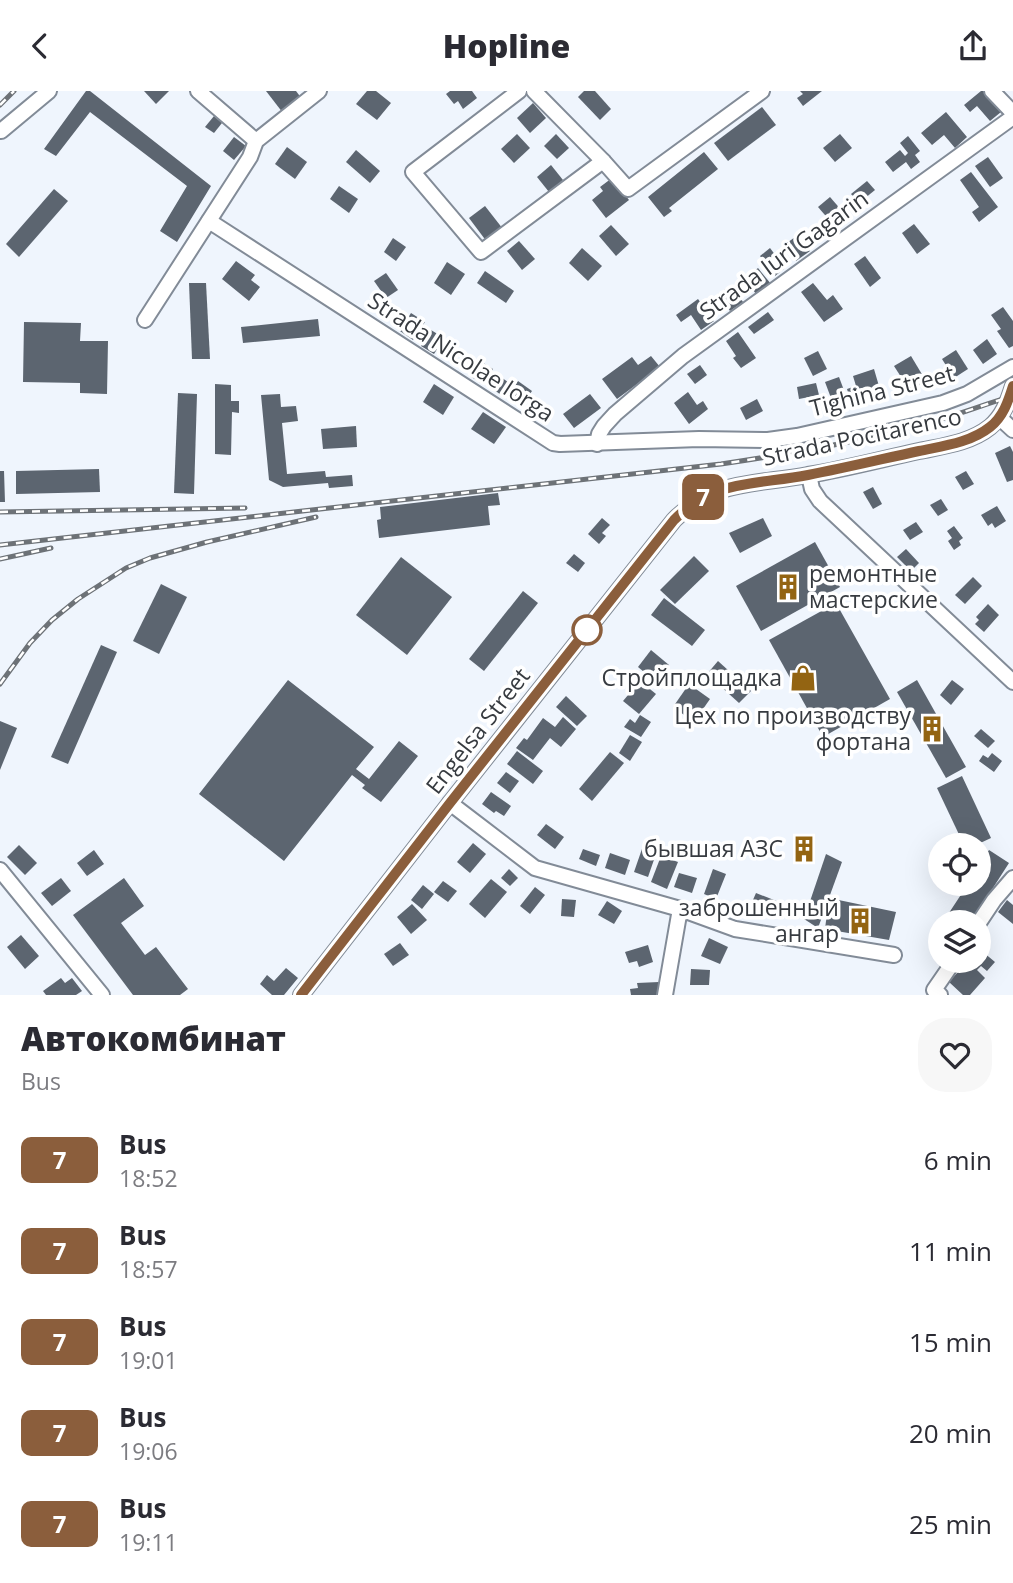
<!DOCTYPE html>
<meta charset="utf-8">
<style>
:root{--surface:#fff;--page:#f7f7f7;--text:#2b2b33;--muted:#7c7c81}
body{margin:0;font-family:"Open Sans",sans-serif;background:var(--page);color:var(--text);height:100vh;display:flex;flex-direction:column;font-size:26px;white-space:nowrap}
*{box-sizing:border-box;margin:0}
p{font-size:23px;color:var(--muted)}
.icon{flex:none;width:38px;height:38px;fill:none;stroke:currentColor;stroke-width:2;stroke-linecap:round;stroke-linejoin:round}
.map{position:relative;height:904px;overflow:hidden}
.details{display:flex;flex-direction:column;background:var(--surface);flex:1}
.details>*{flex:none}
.badge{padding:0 14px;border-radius:10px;font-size:24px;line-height:46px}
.buttons{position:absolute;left:928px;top:742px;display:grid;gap:14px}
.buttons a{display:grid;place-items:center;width:63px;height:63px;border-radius:50%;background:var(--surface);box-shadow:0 7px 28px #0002;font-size:35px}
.map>.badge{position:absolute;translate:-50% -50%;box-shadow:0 0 0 4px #fff}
.round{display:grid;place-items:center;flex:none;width:74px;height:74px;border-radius:28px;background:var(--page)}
.overview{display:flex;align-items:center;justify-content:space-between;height:119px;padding:0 21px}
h1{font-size:33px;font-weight:800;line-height:52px}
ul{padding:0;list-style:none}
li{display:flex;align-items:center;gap:21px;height:91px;padding:0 21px}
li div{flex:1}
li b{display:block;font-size:26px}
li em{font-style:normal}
li .badge{min-width:77px;font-weight:700;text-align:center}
header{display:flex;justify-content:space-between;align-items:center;height:91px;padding:0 21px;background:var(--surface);font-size:32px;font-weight:800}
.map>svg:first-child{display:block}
.building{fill:#5c6570}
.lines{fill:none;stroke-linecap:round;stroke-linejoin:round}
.minor-casing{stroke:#828b97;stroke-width:18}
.minor{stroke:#fff;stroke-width:14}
.rail-casing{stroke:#6d7277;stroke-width:5}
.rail{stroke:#fff;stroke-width:2.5;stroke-dasharray:8;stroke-linecap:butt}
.line-casing{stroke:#fff;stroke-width:16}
.line{stroke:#8b5e3c;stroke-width:10}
.stop-dot{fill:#fff;stroke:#8b5e3c;stroke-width:3.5}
.labels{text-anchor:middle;stroke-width:7;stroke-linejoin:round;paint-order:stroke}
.street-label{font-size:23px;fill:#373b40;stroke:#fff}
.poi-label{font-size:23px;fill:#373b40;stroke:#fff;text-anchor:end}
</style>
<header><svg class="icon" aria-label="back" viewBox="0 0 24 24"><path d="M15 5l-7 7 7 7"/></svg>Hopline<svg class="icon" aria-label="share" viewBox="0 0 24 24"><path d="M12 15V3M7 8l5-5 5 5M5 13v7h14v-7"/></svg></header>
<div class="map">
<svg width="1013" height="904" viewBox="0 0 1013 904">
<rect width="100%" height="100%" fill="#eff5fd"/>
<g class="building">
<path d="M86,0H90L211,95L177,151L160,140L187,95L90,21L56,65L44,58Z"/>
<path d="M144,0H169L156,13Z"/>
<path d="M266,0H296L302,8L283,22Z"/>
<path d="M367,0H376L391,12L377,29L356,13Z"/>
<path d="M450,0H472L477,7L463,18L458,10L454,13L446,3Z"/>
<path d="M584,0H595L611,18L600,29L578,6Z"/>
<path d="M800,0H822L803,15L797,7L803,3Z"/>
<path d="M981,0H984L1001,21L990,30L977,15L970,21L964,14Z"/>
<path d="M533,12L546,27L530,42L517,27Z"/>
<path d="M762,16L776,34L728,70L714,52Z"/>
<path d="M946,21L967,46L955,57L944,44L932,54L921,42Z"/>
<path d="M214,25L222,32L214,42L205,36Z"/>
<path d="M517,43L530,57L514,72L501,58Z"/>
<path d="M556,43L569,57L557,68L544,55Z"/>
<path d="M840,43L852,57L835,71L823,57Z"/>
<path d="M908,45L920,60L915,64L920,71L911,78L906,71L893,81L885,71L900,59L905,65L908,62L900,52Z"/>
<path d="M234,46L246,55L234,69L223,60Z"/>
<path d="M287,56L307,71L295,88L275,73Z"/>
<path d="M356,59L380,80L370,92L346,71Z"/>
<path d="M704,61L718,78L669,117L672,120L664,126L648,106Z"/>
<path d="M988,66L1003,87L990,96L975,75Z"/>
<path d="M551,74L563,89L549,101L537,86Z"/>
<path d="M971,81L998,116L979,131L972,121L979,116L960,89Z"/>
<path d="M612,87L629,109L606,127L592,109L603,100L600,96Z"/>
<path d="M867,90L875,99L859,112L851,103Z"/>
<path d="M339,95L358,108L349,122L330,108Z"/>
<path d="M54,98L68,110L19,166L6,153Z"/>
<path d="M830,106L849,128L837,138L818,116Z"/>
<path d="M485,115L503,138L487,151L469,127Z"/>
<path d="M914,133L930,153L917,163L902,142Z"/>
<path d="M611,134L629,153L616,165L599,145Z"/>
<path d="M798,144L810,160L796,170L784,154Z"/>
<path d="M393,147L406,156L396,170L384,161Z"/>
<path d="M519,150L535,168L522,179L507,160Z"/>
<path d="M582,157L602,175L588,190L569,172Z"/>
<path d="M770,157L785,177L775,185L760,165Z"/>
<path d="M865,165L881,187L870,196L854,173Z"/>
<path d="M236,170L255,184L251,189L260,196L249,210L222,188Z"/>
<path d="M447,171L465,183L451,204L434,192Z"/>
<path d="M758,177L771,193L757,204L744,188Z"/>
<path d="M485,180L514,200L506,212L477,192Z"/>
<path d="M386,182L398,199L386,207L374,190Z"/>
<path d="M189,192H206L210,268H192Z"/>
<path d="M813,192L827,209L833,204L843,218L824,231L801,201Z"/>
<path d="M731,194L743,211L730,220L718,203Z"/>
<path d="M698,208L714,230L701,239L691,224L681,231L676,224Z"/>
<path d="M1003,216L1013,230V255L1009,257L997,240L1001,238L991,224Z"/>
<path d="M768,221L774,229L754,243L748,236Z"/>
<path d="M411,222L425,231L413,249L400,240Z"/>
<path d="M318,228L320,245L243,252L241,236Z"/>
<path d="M24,231L81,232L80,250H108L107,303L80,302V292L23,291Z"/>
<path d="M431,239L444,247L434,263L421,255Z"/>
<path d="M738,241L756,267L741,277L733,267L736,265L726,250Z"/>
<path d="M987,248L997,263L983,273L973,259Z"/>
<path d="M956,259L968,278L954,287L942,268Z"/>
<path d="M818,260L827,278L813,285L804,267Z"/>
<path d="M651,265L660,276L617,308L602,288L632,266L638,274Z"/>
<path d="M911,265L926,290L910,300L894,275Z"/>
<path d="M480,270L493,278L484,294L470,285Z"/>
<path d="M700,274L707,284L695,293L687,283Z"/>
<path d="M874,278L881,302L851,311L847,298L856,295L853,285Z"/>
<path d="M498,284L512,294L504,306L490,296Z"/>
<path d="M839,286L848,310L834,315L825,291Z"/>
<path d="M518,290L532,300L523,313L509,303Z"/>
<path d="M816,292L819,304L799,308L797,296Z"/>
<path d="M215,293L231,294V310H239V322L232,321L231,364L215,363Z"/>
<path d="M434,293L454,306L443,324L423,311Z"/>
<path d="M688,301L697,314L703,310L708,318L689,333L674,312Z"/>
<path d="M178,302L197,303L194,403L174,402Z"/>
<path d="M280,303L281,316L296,315L298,330L282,332L287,383L325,380L326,386L352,384L353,395L329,397L328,392L283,396L269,389L261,304Z"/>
<path d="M590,303L601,317L574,337L563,323Z"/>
<path d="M757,308L763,320L746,329L740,317Z"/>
<path d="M483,321L506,336L494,353L471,338Z"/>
<path d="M356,335L357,356L323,358L321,338Z"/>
<path d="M1010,355L1013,361V389L1007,391L995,362Z"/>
<path d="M99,378L100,401L16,403V380Z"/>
<path d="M0,380H4L5,411H0Z"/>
<path d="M966,380L974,393L963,399L955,386Z"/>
<path d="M873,396L882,413L873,418L863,401Z"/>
<path d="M498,402L500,414L488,415L490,434L379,447L377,429L381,428L380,416Z"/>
<path d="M941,408L948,419L938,425L930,414Z"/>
<path d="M997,415L1006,430L995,437L992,432L988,435L981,424Z"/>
<path d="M602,427L610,434L602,442L606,445L599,453L588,443Z"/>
<path d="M763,427L772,445L740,462L729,442Z"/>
<path d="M916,431L923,441L910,449L903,439Z"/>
<path d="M954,435L963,447L959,450L961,454L954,459L948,450L952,447L947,440Z"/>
<path d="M815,451L840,496L761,540L736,495Z"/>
<path d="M906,458L919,472L911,480L897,466Z"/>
<path d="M574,463L585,472L578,481L566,472Z"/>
<path d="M694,465L709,480L675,513L660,499Z"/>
<path d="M401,466L452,506L407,564L356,524Z"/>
<path d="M973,486L982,495L965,513L955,504Z"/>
<path d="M161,493L187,506L159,563L133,550Z"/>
<path d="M523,500L538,512L484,580L469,568Z"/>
<path d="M664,507L705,539L692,555L651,524Z"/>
<path d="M836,512L890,608L823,646L769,549Z"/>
<path d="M988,513L999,524L984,541L975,533L979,529L976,526Z"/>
<path d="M101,554L117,561L68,673L51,666Z"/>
<path d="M651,559L669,574L656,591L638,576Z"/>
<path d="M718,570L751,600L739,612L707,583Z"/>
<path d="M288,589L374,656L356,678L369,688L399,650L418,665L381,711L362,697L365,694L352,684L284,770L199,703Z"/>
<path d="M917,589L966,676L946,687L897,601Z"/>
<path d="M952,589L964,598L951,614L940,604Z"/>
<path d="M640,590L656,603L639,623L623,610Z"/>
<path d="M689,593L710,608L694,631L673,616Z"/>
<path d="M566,605L587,625L577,635L556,616Z"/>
<path d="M640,624L651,631L641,646L624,636L630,628L635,632Z"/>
<path d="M563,626L576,638L561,656L550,647L533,669L516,657L524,647L527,649L543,627L555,636Z"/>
<path d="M0,630L17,637L0,679Z"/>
<path d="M981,638L995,650L988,657L974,645Z"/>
<path d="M630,644L642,651L630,670L619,662Z"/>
<path d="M517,660L543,680L533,693L507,673Z"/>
<path d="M610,661L624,672L592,710L579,698Z"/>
<path d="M992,662L1002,670L994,681L979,670L983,664L988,667Z"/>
<path d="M506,681L519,690L510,702L497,692Z"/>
<path d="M962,685L991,747L976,754H964L937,697Z"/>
<path d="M491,701L511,715L504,725L496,720L494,722L482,713Z"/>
<path d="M546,733L564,746L555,758L537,744Z"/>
<path d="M473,752L486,763L470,782L457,771Z"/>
<path d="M19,754L37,772L25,784L7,766Z"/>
<path d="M643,755L657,760L648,786L634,781Z"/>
<path d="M583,758L600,764L596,775L579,768Z"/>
<path d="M94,759L104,773L87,785L77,772Z"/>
<path d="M989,759L1009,772L971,831H943L968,793H978V776Z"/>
<path d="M610,762L630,769L625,784L605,777Z"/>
<path d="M826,763L842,771L818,837L804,828Z"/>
<path d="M661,765L678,771L667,798L651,791Z"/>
<path d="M509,778L518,787L510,795L501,787Z"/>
<path d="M713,778L726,783L716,808L704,803Z"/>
<path d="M679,782L697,787L692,802L674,796Z"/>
<path d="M61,787L71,800L52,815L41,802Z"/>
<path d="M124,787L144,815L121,832L145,864L156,856L188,898L180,904H133L73,824Z"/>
<path d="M491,788L507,801L485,827L469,813Z"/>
<path d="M443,790L457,800L448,811L434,801Z"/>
<path d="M423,794L434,803L422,818L411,809Z"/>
<path d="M535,796L545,804L530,823L520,815Z"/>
<path d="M756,802L779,811L772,827L749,818Z"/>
<path d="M829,807L896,821L889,849L825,838Z"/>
<path d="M562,808L576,809L574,826L561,825Z"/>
<path d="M1007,809L1013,814V833L998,821Z"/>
<path d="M607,810L622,820L614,833L598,824Z"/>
<path d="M412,813L427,829L411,843L397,826Z"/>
<path d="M21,844L39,865L25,878L7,856Z"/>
<path d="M709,847L728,856L720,873L701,865Z"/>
<path d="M400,852L409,864L393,875L384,863Z"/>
<path d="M648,854L653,871L639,876L637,870L629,872L625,861Z"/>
<path d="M983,861L995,871L987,880L981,875L977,879L985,887L970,904H963L949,891L968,870H978V862L980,864Z"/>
<path d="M286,877L298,887L284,904H272L260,893L267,884L274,890Z"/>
<path d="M691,878L710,879L709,894H690Z"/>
<path d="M61,887L65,892L72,887L82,900L76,904H46L43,900Z"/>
<path d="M659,891L660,904H631L630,898L638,897L637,892Z"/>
</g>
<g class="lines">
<g class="minor-casing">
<g id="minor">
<path d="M198,0L256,50"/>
<path d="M519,0L413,81L481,161L603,70"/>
<path d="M534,0L603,70L628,98L762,0"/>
<path d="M992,0L1013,22"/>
<path d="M1,40L49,0"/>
<path d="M209,130L553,352L560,353L699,348L768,349L797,345L943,312L967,303L1013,276"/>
<path d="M145,229L250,66L256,50L319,0"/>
<path d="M1000,327L1013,339"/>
<path d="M597,353L599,343L604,335L615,323L683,265L1013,26"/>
<path d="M809,384L812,398L820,410L1013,591"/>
<path d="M450,712L535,777L680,818L735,838L894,864"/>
<path d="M0,779L102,904"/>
<path d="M978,833L994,809L1013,787"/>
<path d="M301,904L450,712L674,429C715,388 755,394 808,384C845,378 882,368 919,360C943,355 970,352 990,336C1003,325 1008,311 1013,295"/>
<path d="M665,904L680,818"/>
<path d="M940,904L934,899L954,870"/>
</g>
</g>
<use href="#minor" class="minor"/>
<g class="rail-casing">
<g id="rail">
<path d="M0,14L14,0"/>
<path d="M0,421L245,417"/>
<path d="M0,454L721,373C789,363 855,352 921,334C952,326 982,314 1013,305"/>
<path d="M0,468L51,457"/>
<path d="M0,593L30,552L52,529L78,508L126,477L150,467L207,451L316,426"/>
</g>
</g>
<use href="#rail" class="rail"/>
</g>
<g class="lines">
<g class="line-casing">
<path id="line" d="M301,904L450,712L674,429C714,388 756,394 808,384C845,377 882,368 919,360C942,355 970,352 990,336C1003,326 1008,311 1013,295"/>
</g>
<use href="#line" class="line"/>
</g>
<defs>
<g id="building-bare" transform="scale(2.1)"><path d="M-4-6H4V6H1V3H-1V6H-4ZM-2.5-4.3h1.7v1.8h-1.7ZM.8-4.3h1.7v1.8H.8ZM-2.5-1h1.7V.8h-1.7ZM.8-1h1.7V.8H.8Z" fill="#936412" stroke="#fff" stroke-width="2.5" paint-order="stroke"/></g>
<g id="shop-bare" transform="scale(2.1)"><path d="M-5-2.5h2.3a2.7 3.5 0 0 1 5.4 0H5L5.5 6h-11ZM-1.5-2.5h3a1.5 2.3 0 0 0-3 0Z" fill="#936412" stroke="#fff" stroke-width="2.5" paint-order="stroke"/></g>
</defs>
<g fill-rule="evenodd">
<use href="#building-bare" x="788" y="496"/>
<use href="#shop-bare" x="803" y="587"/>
<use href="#building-bare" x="932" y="638"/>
<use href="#building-bare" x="804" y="758"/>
<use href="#building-bare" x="860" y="830"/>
</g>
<circle class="stop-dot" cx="587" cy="539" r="14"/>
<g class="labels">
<g class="street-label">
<text transform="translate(784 164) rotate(-36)" y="8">Strada Iuri Gagarin</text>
<text transform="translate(461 266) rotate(33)" y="8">Strada Nicolae Iorga</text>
<text transform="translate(882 300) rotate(-14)" y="8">Tighina Street</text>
<text transform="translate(862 346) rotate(-12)" y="8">Strada Pocitarenco</text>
<text transform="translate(478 640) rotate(-52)" y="8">Engelsa Street</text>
</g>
<g class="poi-label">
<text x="809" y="491" text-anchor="start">ремонтные<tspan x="809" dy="26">мастерские</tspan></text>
<text x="782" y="595">Стройплощадка</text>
<text x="911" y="633">Цех по производству<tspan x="911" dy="26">фортана</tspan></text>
<text x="783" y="766">бывшая АЗС</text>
<text x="839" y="825">заброшенный<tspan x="839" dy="26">ангар</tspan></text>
</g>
</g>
</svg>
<div class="buttons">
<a><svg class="icon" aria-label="locate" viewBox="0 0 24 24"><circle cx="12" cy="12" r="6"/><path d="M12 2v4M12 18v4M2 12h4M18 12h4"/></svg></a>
<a><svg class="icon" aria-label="layers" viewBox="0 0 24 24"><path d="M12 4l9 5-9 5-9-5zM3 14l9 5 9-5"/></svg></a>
</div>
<b class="badge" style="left:703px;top:406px;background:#8b5e3c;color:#fff">7</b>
</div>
<section class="details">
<div class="overview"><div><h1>Автокомбинат</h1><p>Bus</p></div><a class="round"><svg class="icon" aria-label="heart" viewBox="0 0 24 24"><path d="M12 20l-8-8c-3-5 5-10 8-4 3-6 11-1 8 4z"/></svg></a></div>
<ul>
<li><span class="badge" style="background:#8b5e3c;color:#fff">7</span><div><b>Bus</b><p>18:52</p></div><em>6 min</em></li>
<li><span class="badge" style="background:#8b5e3c;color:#fff">7</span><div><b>Bus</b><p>18:57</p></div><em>11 min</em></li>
<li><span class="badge" style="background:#8b5e3c;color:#fff">7</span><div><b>Bus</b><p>19:01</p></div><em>15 min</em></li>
<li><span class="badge" style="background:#8b5e3c;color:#fff">7</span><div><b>Bus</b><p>19:06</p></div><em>20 min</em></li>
<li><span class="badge" style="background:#8b5e3c;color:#fff">7</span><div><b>Bus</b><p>19:11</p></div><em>25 min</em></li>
</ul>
</section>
